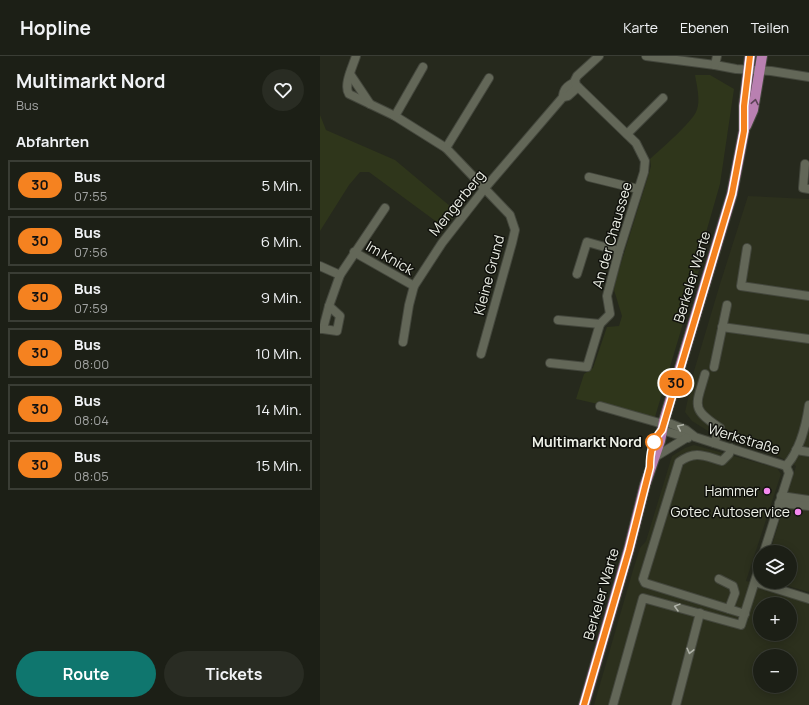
<!DOCTYPE html>
<html lang="de">
<meta charset="utf-8">
<style>
:root{--surface:#1c1f16;--page:#292c23;--text:#f1f3f6;--muted:#a0a2a1;--line:#3a3d35;--accent:#0f766e}
body{margin:0;font-family:Manrope,sans-serif;background:var(--page);color:var(--text);height:100vh;display:flex;flex-direction:column;font-size:15px;white-space:nowrap}
*{box-sizing:border-box;margin:0}
p{font-size:13px;color:var(--muted)}
.icon{flex:none;width:22px;height:22px;fill:none;stroke:currentColor;stroke-width:2;stroke-linecap:round;stroke-linejoin:round}
.map{position:relative;flex:1;overflow:hidden}
.panel{display:flex;flex-direction:column;background:var(--surface);width:320px}
.panel>*{flex:none}
.badge{padding:0 8px;border-radius:13px;font-size:14px;line-height:26px}
.controls{position:absolute;left:433px;top:489px;display:grid;gap:8px}
.controls a{display:grid;place-items:center;width:44px;height:44px;border-radius:50%;background:var(--surface);box-shadow:0 2px 10px #0003,0 0 0 1px var(--line);font-size:20px}
.map>.badge{position:absolute;translate:-50% -50%;box-shadow:0 0 0 2px #fff}
h2{padding:0 16px;font-size:15px;line-height:36px}
.round{display:grid;place-items:center;flex:none;width:42px;height:42px;border-radius:21px;background:var(--page)}
.headline{display:flex;align-items:center;justify-content:space-between;height:68px;padding:0 16px}
h1{font-size:19px;font-weight:700;line-height:30px}
.action{display:flex;gap:8px;margin-top:auto;padding:8px 16px}
.action a{flex:1;height:46px;border-radius:24px;background:var(--accent);color:#fff;font-size:16px;font-weight:700;line-height:46px;text-align:center}
.action a+a{background:var(--page);color:var(--text)}
ul{padding:0;list-style:none}
li{display:flex;align-items:center;gap:12px;height:50px;margin:0 8px 6px;padding:0 8px;border:2px solid var(--line);border-radius:0px}
li div{flex:1}
li b{display:block;font-size:15px}
li em{font-style:normal}
li .badge{min-width:44px;font-weight:700;text-align:center}
header{display:flex;align-items:center;gap:24px;box-sizing:border-box;height:56px;padding:0 20px;background:var(--surface);border-bottom:1px solid var(--line)}
header strong{font-size:19px}
nav{display:flex;gap:22px;margin-inline-start:auto;font-size:14px}
main{display:flex;flex:1;min-height:0}
.map>svg:first-child{display:block}
.built{fill:#2c301d;fill-rule:evenodd}
.green{fill:#2f361b}
.lines{fill:none;stroke-linecap:round;stroke-linejoin:round}
.minor-casing{stroke:#44473d;stroke-width:10}
.major-casing{stroke:#44473d;stroke-width:12}
.minor{stroke:#636758;stroke-width:8}
.major{stroke:#b980b1;stroke-width:10}
.oneway{stroke:#5c4356}
.oneway2{stroke:#afb2a7}
.line-casing{stroke:#fff;stroke-width:9}
.line{stroke:#f58220;stroke-width:6}
.stop-dot{fill:#fff;stroke:#f58220;stroke-width:2}
.poi-dot{fill:#f589ef;stroke:#10110c;stroke-width:1.5}
.labels{text-anchor:middle;stroke-width:3;stroke-linejoin:round;paint-order:stroke}
.street-label{font-size:14px;fill:#edf0e7;stroke:#10110c}
.stop-label{font-size:14px;font-weight:bold;fill:#edf0e7;stroke:#10110c;text-anchor:end}
.poi-label{font-size:14px;fill:#edf0e7;stroke:#10110c;text-anchor:end}
</style>
<header>
<strong>Hopline</strong>
<nav><a>Karte</a><a>Ebenen</a><a>Teilen</a></nav>
</header>
<main>
<section class="panel">
<div class="headline"><div><h1>Multimarkt Nord</h1><p>Bus</p></div><a class="round"><svg class="icon" aria-label="heart" viewBox="0 0 24 24"><path d="M12 20l-8-8c-3-5 5-10 8-4 3-6 11-1 8 4z"/></svg></a></div>
<h2>Abfahrten</h2>
<ul>
<li><span class="badge" style="background:#f58220;color:#111">30</span><div><b>Bus</b><p>07:55</p></div><em>5 Min.</em></li>
<li><span class="badge" style="background:#f58220;color:#111">30</span><div><b>Bus</b><p>07:56</p></div><em>6 Min.</em></li>
<li><span class="badge" style="background:#f58220;color:#111">30</span><div><b>Bus</b><p>07:59</p></div><em>9 Min.</em></li>
<li><span class="badge" style="background:#f58220;color:#111">30</span><div><b>Bus</b><p>08:00</p></div><em>10 Min.</em></li>
<li><span class="badge" style="background:#f58220;color:#111">30</span><div><b>Bus</b><p>08:04</p></div><em>14 Min.</em></li>
<li><span class="badge" style="background:#f58220;color:#111">30</span><div><b>Bus</b><p>08:05</p></div><em>15 Min.</em></li>
</ul>
<div class="action"><a>Route</a><a>Tickets</a></div>
</section>
<div class="map">
<svg width="489" height="649" viewBox="0 0 489 649">
<rect width="100%" height="100%" fill="#26291d"/>
<g class="built">
<path d="M428,140L489,143V536L454,526H470V496H450L476,410L460,401L388,375L372,365L365,356L374,315L400,228Z"/>
<path d="M374,389L457,412L461,418L426,525L489,542V649H274L313,514L320,492L326,485L352,400L365,392ZM440,548H470V578H440ZM440,600H470V630H440Z"/>
</g>
<g class="green">
<path d="M375,19H390L414,33L400,128L375,215L379,214L335,361L256,343L264,318L273,312L287,271L299,270L302,260L294,234L296,223L327,124L331,110L330,103C341,93 371,67 376,56C381,46 377,30 375,19Z"/>
<path d="M0,59L6,74L75,104L137,156L125,172L49,116H40L29,129L0,175Z"/>
</g>
<g class="lines">
<g class="minor-casing">
<g id="minor">
<path d="M36,0C33,10 23,29 29,38L75,60L126,92L190,159L195,174L192,187L161,298"/>
<path d="M326,0L395,9L416,13L451,15L489,21"/>
<path d="M395,9L397,0"/>
<path d="M30,18L50,48"/>
<path d="M243,41C243,33 248,29 255,26"/>
<path d="M75,60L103,11"/>
<path d="M307,78L343,42"/>
<path d="M126,92L169,22"/>
<path d="M485,108L483,132L489,133"/>
<path d="M269,121L318,133"/>
<path d="M427,192L421,230L489,240"/>
<path d="M34,196L94,230"/>
<path d="M0,210L20,219"/>
<path d="M257,218L267,186L299,195"/>
<path d="M238,264L280,268"/>
<path d="M402,271L489,283"/>
<path d="M0,273H3L9,250L20,219L65,152"/>
<path d="M3,273L17,275L20,260L9,250"/>
<path d="M83,286L89,249L94,230L122,187L165,132L243,41L248,40L258,31"/>
<path d="M230,307L267,311L280,268L290,258L287,240L299,195L324,116L325,105L316,87L256,29L255,24L257,20L279,0"/>
<path d="M394,311L407,249"/>
<path d="M385,318C376,350 370,352 400,372L394,387"/>
<path d="M280,350L343,368"/>
<path d="M344,365L366,374L375,381L466,410L469,417L444,496"/>
<path d="M342,374L368,382"/>
<path d="M411,392L409,398L402,405C384,400 376,394 359,406L323,523L325,527L425,558"/>
<path d="M476,394L489,396"/>
<path d="M335,401L366,382"/>
<path d="M466,410C480,394 486,370 489,349"/>
<path d="M461,440L489,444"/>
<path d="M459,447L489,450"/>
<path d="M399,523L413,530L415,537L409,553"/>
<path d="M435,526L489,543"/>
<path d="M293,649L323,542L421,569L440,509"/>
<path d="M356,649L380,557"/>
</g>
</g>
<g class="major-casing">
<g id="major">
<path d="M426,70L433,54L442,0"/>
<path d="M264,649L309,493L325,429L340,385L344,365L412,138L424,75V50L430,0"/>
</g>
</g>
<use href="#minor" class="minor"/>
<use href="#major" class="major"/>
</g>
<defs><path id="oneway-chevron" d="M-2-3.5L2.5 0L-2 3.5" fill="none" stroke-width="1.6" stroke-linecap="round" stroke-linejoin="round"/></defs>
<use class="oneway" href="#oneway-chevron" transform="translate(435 46) rotate(-79)"/>
<g class="oneway2">
<use href="#oneway-chevron" transform="translate(360 371) rotate(-155)"/>
<use href="#oneway-chevron" transform="translate(357 551) rotate(-165)"/>
<use href="#oneway-chevron" transform="translate(370 595) rotate(104)"/>
</g>
<g class="lines">
<g class="line-casing">
<path id="line" d="M264,649L309,494L330,411C330,397 332,385 342,374L412,138L424,75V50L430,0"/>
</g>
<use href="#line" class="line"/>
</g>
<circle class="stop-dot" cx="334" cy="386" r="8"/>
<g class="poi-dot">
<circle cx="447" cy="435" r="4"/>
<circle cx="478" cy="456" r="4"/>
</g>
<g class="labels">
<g class="street-label">
<text transform="translate(137 147) rotate(-51)" y="5">Mengerberg</text>
<text transform="translate(292 179) rotate(-74)" y="5">An der Chaussee</text>
<text transform="translate(70 202) rotate(30)" y="5">Im Knick</text>
<text transform="translate(169 219) rotate(-75)" y="5">Kleine Grund</text>
<text transform="translate(372 221) rotate(-73)" y="5">Berkeler Warte</text>
<text transform="translate(424 383) rotate(17)" y="5">Werkstraße</text>
<text transform="translate(281 538) rotate(-74)" y="5">Berkeler Warte</text>
</g>
<g class="stop-label">
<text x="322" y="391">Multimarkt Nord</text>
</g>
<g class="poi-label">
<text x="439" y="440">Hammer</text>
<text x="470" y="461">Gotec Autoservice</text>
</g>
</g>
</svg>
<div class="controls">
<a><svg class="icon" aria-label="layers" viewBox="0 0 24 24"><path d="M12 4l9 5-9 5-9-5zM3 14l9 5 9-5"/></svg></a>
<a>+</a>
<a>−</a>
</div>
<b class="badge" style="left:356px;top:327px;background:#f58220;color:#111">30</b>
</div>
</main>
